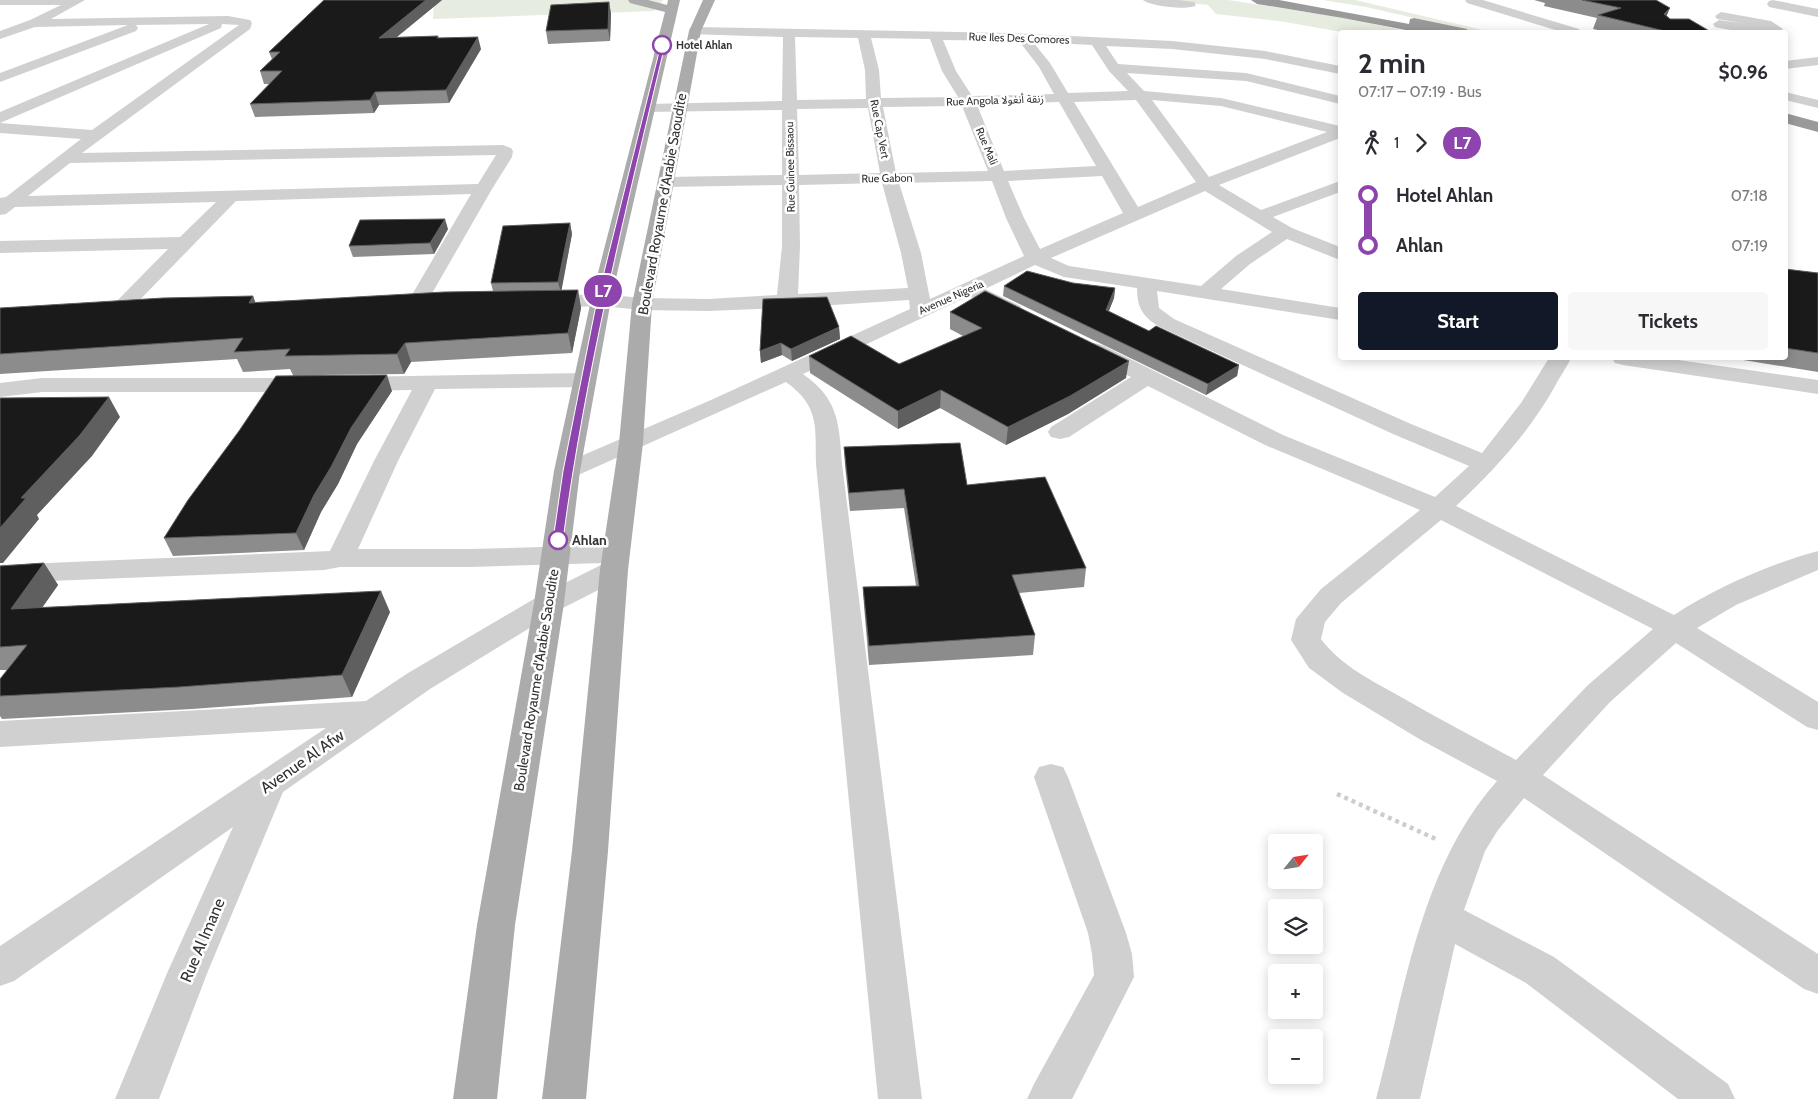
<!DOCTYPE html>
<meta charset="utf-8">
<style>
:root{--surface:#fff;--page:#f7f7f7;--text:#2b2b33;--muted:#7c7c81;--accent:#111827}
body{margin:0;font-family:Cabin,"Noto Sans Arabic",sans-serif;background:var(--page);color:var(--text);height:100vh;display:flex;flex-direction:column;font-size:19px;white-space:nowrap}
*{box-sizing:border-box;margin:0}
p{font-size:16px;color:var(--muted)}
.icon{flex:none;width:28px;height:28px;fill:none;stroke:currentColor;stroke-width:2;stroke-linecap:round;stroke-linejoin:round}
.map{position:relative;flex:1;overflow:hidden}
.details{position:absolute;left:1338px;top:30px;width:450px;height:330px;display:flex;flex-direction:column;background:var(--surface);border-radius:5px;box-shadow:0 2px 12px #0003}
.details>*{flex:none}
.badge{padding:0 10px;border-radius:16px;font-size:18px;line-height:32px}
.needle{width:32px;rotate:60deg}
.fabs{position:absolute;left:1268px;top:834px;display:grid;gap:10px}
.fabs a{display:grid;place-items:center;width:55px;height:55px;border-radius:5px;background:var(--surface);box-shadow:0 2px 12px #0003;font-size:25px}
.map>.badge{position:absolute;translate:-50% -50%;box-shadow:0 0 0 2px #fff}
.legs{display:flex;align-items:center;gap:8px;height:55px;padding:0 20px;font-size:16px}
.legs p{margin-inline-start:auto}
.overview{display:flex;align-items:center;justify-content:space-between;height:85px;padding:0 20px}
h1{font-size:28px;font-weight:700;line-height:38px}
.button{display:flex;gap:10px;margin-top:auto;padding:10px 20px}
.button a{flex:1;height:58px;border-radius:5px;background:var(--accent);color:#fff;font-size:20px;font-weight:700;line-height:58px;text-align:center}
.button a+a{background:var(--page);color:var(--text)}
ul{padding:0 20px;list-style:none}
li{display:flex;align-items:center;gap:18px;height:50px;font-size:19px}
li i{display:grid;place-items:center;width:8px;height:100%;margin:0 6px;background:currentColor}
li i::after{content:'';width:12px;height:12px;margin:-6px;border:4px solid;border-radius:50%;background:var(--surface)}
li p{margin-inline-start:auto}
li:first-child i{background:linear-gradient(#0000 50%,currentColor 0)}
li:last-child i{background:linear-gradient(currentColor 50%,#0000 0)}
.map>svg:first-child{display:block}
.green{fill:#e6ecdf}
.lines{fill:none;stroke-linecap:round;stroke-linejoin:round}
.path-far1{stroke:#cdcdcd;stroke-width:1;stroke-dasharray:1 1;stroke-linecap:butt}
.path{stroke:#cdcdcd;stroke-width:4.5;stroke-dasharray:4 4;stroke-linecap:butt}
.minor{fill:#d0d0d0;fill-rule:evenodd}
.major{fill:#ababab;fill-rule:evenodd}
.highway{fill:#9a9a9a;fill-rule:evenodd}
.wall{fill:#8c8c8c}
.shaded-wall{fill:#5f5f5f}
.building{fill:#1a1a1a;stroke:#5f5f5f}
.line-1{fill:#8e44ad;stroke:#fff}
.stop-1-dot{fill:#fff;stroke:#8e44ad;stroke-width:2.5}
.labels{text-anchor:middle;stroke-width:5;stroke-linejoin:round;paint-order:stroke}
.far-street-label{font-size:11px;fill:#333;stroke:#fff}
.far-stop-label{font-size:11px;font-weight:bold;fill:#333;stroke:#fff;text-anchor:start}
.street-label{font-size:14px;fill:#333;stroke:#fff}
.stop-label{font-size:14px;font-weight:bold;fill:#333;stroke:#fff;text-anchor:start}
.near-street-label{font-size:16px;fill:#333;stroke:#fff}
</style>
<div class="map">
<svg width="1818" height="1099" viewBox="0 0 1818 1099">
<rect width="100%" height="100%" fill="#fff"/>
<g class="green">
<path d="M434,0H663L654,11L433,19Z"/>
<path d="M1161,0H1228L1352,19L1409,32H1342L1279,21L1216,14L1208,5Z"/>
<path d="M1323,0H1355L1491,32H1476L1366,7Z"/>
</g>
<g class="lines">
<path class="path-far1" d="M1483,31L1491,32"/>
<path class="path" d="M1337,794L1438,840"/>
<g class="minor">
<path d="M0,0H85L51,19L228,16L250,20L252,23L250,29L82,153L503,145L511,148L513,151L512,157L492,189L423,309L416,311L409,309L406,305L471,194L236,201L126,314L119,316L112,314L109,310L112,306L168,249L0,253V241L180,237L216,202L15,207L6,214L0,215V198L6,197L81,139L0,133V123L92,130L239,25L222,24L221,28L0,123V112L209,24L136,25L138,28L136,31L0,82V73L128,25L35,27L0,39V31L30,20L61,5H0ZM496,155L478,184L28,196L70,163Z"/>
<path d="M1143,0H1178L1194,2L1196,5C1190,11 1149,6 1143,0Z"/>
<path d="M1465,0H1483L1579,29L1580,32H1562L1467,3Z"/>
<path d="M1773,0L1818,9V17L1769,7L1767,4L1769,1Z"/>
<path d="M1721,12L1771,21L1783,29C1775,38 1727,30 1715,27L1713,24L1719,20L1748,24L1717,19L1715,16Z"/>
<path d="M695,27L1009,33L1172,41L1265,51L1340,66V74L1265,59L1172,49L1106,46L1118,64L1246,73L1340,96V104L1246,81L1127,73L1144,91L1221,98L1340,126V138L1219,185L1261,210L1340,181V192L1273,217L1292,228L1340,247V260L1287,239L1250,264L1221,289L1340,308V320L1157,291L1159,308L1174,319L1411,424L1482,453L1521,403L1549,358H1571C1567,367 1559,378 1554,388C1527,435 1495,469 1456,506L1674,615C1715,588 1770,564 1818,551V570L1736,605L1697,628L1818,702V730L1807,727L1676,643L1610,702L1543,775L1818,954V994L1804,989L1524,798L1498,830L1485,851L1464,910L1554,957L1728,1084L1735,1099H1678L1526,983L1455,944L1420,1099H1376C1405,990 1420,868 1497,781L1421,740L1343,693L1309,668L1291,640L1296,619L1321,589L1420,510L1265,445L1148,386L1069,437L1060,439L1051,437L1048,432L1051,427L1131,377L1086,355L1083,350L1086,345L1094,343L1102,345L1283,435L1435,497L1469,466L1393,434L1160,327C1143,317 1137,308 1137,288L1064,277L1035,265L985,289L1020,306L1023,310L1020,314C1003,319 984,304 969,296L803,374C839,399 839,424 842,464L922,1099H878L816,464C815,426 820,407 786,382L576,476L567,479L558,476L554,471L558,466L711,400L910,309L909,300L787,308L708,311L642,310L601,306L544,308L537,306L534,302L537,298L544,296L601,294L642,298L708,299L777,295L782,246V185L667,187L661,186L658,182L661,178L667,177L782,175V110L647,112L642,111L640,108L642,105L647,104L782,101L783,37L690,34L689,31L690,28ZM795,37L858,38L865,70L866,99L797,100ZM871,38L930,39L942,71L958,97L881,98L879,70ZM943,40L1019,41L1039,67L1054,94L972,96L956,71ZM1033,42L1092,45L1109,71L1128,91L1068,93L1050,63ZM1136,100L1196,182L1138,207L1074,102ZM1152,100L1221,106L1327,132L1209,177ZM1059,102L1096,166L1004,171L977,105ZM962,106L988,171L896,173L883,107ZM868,108L880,173L799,175L797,109ZM1102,176L1123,213L1040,249L1024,218L1008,181ZM992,181L1006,218L1024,256L930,299L921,253L899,183ZM882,183L901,253L908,288L798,294L800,246L799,185ZM1205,191L1272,232L1236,256L1201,286L1069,266L1051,258ZM1441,520L1653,629L1588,685L1516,760C1478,739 1439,719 1401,697C1373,681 1341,666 1321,639L1325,622L1341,603Z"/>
<path d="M1818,57V65L1785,69V61Z"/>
<path d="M1785,92L1818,100V108L1785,100Z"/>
<path d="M1612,358H1664L1818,380V394L1623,365L1615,363Z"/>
<path d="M585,373L593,375L596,380L593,385L585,387L435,389L398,461L358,549H470L616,545L626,548L630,554L626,560L619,562L624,563L628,570L624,577L559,610L430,689L283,792L208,971L159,1099H115L168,971L233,827L14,981L0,986V946L326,728L0,747V721L366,701L408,673L539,596L605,563L470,567H340L324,570L0,583V565L330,551L374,461L412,390L352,391L344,389L341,384L344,379L352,377Z"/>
<path d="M42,378H306L314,380L317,385L314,390L306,392H42L0,397V383Z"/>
<path d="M1051,764L1063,767L1068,777L1126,933L1132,954L1134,977L1072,1099H1027L1034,1084L1094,975L1092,954L1088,933L1034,777L1039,767Z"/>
</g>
<g class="major">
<path d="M628,0H648L667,5L668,0H680L611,300L580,471L564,603L515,925L497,1099H453L477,925L534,603L554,471L591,300L665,12L630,3Z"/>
<path d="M703,0H715L701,31L652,304L643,443L628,570L608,851L586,1099H542L572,851L600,570L619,443L632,304L689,31Z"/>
</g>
<g class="highway">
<path d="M1251,0H1279L1409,24L1410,19L1414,18L1467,29L1468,32L1437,31L1438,32H1416L1343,18L1257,4Z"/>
<path d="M1785,113L1818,122V132L1785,123Z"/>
</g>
</g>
<g class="wall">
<path d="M324,0H442L397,37L438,36L439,38L481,49L449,103L379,105L374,113L255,117L250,104L270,84H264L260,71L272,59L269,52Z"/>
<path d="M1534,0H1656L1667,16L1670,19L1711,32H1607L1593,29L1597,18L1544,6L1545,3Z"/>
<path d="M609,2L611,14L610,41L548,44L546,31Z"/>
<path d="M570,223L572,234L561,290H578L581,308L572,353L411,362L404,374L321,375L392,391L357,444L338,484L321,512L304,550L173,556L164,538L293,375L290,369L243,372L237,359L0,374V308L253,296L255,302L493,291L491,283Z"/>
<path d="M448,229L434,254L353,257L349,246Z"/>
<path d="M1785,269L1818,273V372L1731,358H1785Z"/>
<path d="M1073,283L1115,288L1114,298L1109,311L1149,331L1239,365L1237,376L1206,395L1003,296L1004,286Z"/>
<path d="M763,299L839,327L840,339L792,361L782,355L761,363L760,351Z"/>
<path d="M950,312L1126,378L1068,414L1006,445L940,408L898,429L810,373L809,356L899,364L963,336L950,329Z"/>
<path d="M844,447L967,485L1086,568L1084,587L1019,593L1035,635L1033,655L869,665L864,606L863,587L916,586L904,508L850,511L845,466Z"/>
<path d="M44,563L58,585L42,607L390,612L352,697L192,709L2,719L0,716V696L8,670H0V566Z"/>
</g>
<g class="shaded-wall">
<path d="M426,0H442L382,49L379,38Z"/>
<path d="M609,2L611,14L610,41L608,29Z"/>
<path d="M1670,8L1664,22V14Z"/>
<path d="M478,37L481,49L449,103L446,90Z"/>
<path d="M375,92L379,105L374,113L370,100Z"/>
<path d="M445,219L448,229L434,254L430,243Z"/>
<path d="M570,223L572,234L561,293L558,282Z"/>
<path d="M1115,288L1114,298L1105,320L1106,310Z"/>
<path d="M578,290L581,308L572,353L568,333Z"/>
<path d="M253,296L260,315L249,303Z"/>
<path d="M839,327L840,339L792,361L791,349Z"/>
<path d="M405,343L411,362L404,374L397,354Z"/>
<path d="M781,343L782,355L761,363L760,351Z"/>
<path d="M1129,361L1126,378L1068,414L1006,445L1008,427Z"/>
<path d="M1239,365L1237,376L1206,395L1208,384Z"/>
<path d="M387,375L392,391L357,444L338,484L321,512L304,550L296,533L314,495L351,428Z"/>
<path d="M941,390L940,408L898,429V411Z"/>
<path d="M109,397L120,417L92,456L37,515L39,519L3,563H0V528L21,498Z"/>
<path d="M44,563L58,585L26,631L11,609Z"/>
<path d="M381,591L390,612L352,697L342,675Z"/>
</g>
<g class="building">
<path d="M324,0H426L379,38L438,36L437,38L478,37L446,90L375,92L370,100L250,104L282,71H260L280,52H269Z"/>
<path d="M1582,0H1656L1670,8L1664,14L1670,19H1689L1711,32H1669L1598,15L1621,8Z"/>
<path d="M609,2L608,29L546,31L551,5Z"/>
<path d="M445,219L430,243L349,246L360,220Z"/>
<path d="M570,223L558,282L491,283L503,226Z"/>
<path d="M1785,269L1818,273V353L1785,348Z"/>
<path d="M1027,271L1073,283L1115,288L1106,310L1149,331L1156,326L1239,365L1208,384L1004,286Z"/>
<path d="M578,290L568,333L405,343L397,354L285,356L290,349L234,352L243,338L0,354V308L163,298L253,296L249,303L444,292Z"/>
<path d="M985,291L1129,361L1070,396L1008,427L941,390L898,411L809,356L851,336L899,364L982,328L950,312Z"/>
<path d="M827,297L839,327L791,349L781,343L760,351L763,299Z"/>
<path d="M387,375L351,428L331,467L314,495L296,533L164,538L188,500L239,431L276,376Z"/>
<path d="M109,397L80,435L21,498H26L0,528V398Z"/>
<path d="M960,443L967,485L1045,477L1086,568L1012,575L1035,635L869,646L863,587L919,586L904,489L849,493L844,447Z"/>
<path d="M44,563L11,609L381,591L342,675L179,687L0,696V679L27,645L0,647V566Z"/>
</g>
<path class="line-1" d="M661,44L665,45C626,209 585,373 563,540L558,543L553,540L563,471L597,300Z"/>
<g class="stop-1-dot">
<circle cx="662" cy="45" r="9"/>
<circle cx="558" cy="540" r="9"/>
</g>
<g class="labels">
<g class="far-street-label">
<text transform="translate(1019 38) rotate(2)" y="4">Rue Iles Des Comores</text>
<text transform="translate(995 100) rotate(-2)" y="4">Rue Angola زنقة أنغولا</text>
<text transform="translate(880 129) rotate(79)" y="4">Rue Cap Vert</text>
<text transform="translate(987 146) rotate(67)" y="4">Rue Mali</text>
<text transform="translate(790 167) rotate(-91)" y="4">Rue Guinee Bissaou</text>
<text transform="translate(887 178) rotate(-1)" y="4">Rue Gabon</text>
<text transform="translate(951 297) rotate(-24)" y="4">Avenue Nigeria</text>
</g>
<g class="far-stop-label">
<text x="676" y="49">Hotel Ahlan</text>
</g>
<g class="street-label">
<text transform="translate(662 204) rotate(-80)" y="5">Boulevard Royaume d'Arabie Saoudite</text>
<text transform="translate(536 680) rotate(-81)" y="5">Boulevard Royaume d'Arabie Saoudite</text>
</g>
<g class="stop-label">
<text x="572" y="545">Ahlan</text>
</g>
<g class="near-street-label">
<text transform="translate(302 761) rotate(-35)" y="6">Avenue Al Afw</text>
<text transform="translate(202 940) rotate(-67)" y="6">Rue Al Imane</text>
</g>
</g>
</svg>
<div class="fabs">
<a><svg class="needle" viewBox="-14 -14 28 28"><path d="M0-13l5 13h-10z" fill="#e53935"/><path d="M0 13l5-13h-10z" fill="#7c7c81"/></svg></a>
<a><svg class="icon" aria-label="layers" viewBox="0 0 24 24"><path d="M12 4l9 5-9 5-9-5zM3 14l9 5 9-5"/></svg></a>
<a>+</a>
<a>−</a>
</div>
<b class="badge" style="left:603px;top:291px;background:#8e44ad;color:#fff">L7</b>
<section class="details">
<div class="overview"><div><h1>2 min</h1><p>07:17 – 07:19 · Bus</p></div><b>$0.96</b></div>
<div class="legs"><svg class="icon" aria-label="walk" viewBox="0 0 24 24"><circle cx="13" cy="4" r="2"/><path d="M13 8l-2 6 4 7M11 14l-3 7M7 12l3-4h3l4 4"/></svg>1<svg class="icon" aria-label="forward" viewBox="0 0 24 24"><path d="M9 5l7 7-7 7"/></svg><b class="badge" style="background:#8e44ad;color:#fff">L7</b></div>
<ul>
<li><i style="color:#8e44ad"></i><b>Hotel Ahlan</b><p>07:18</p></li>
<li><i style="color:#8e44ad"></i><b>Ahlan</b><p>07:19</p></li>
</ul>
<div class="button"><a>Start</a><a>Tickets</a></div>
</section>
</div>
